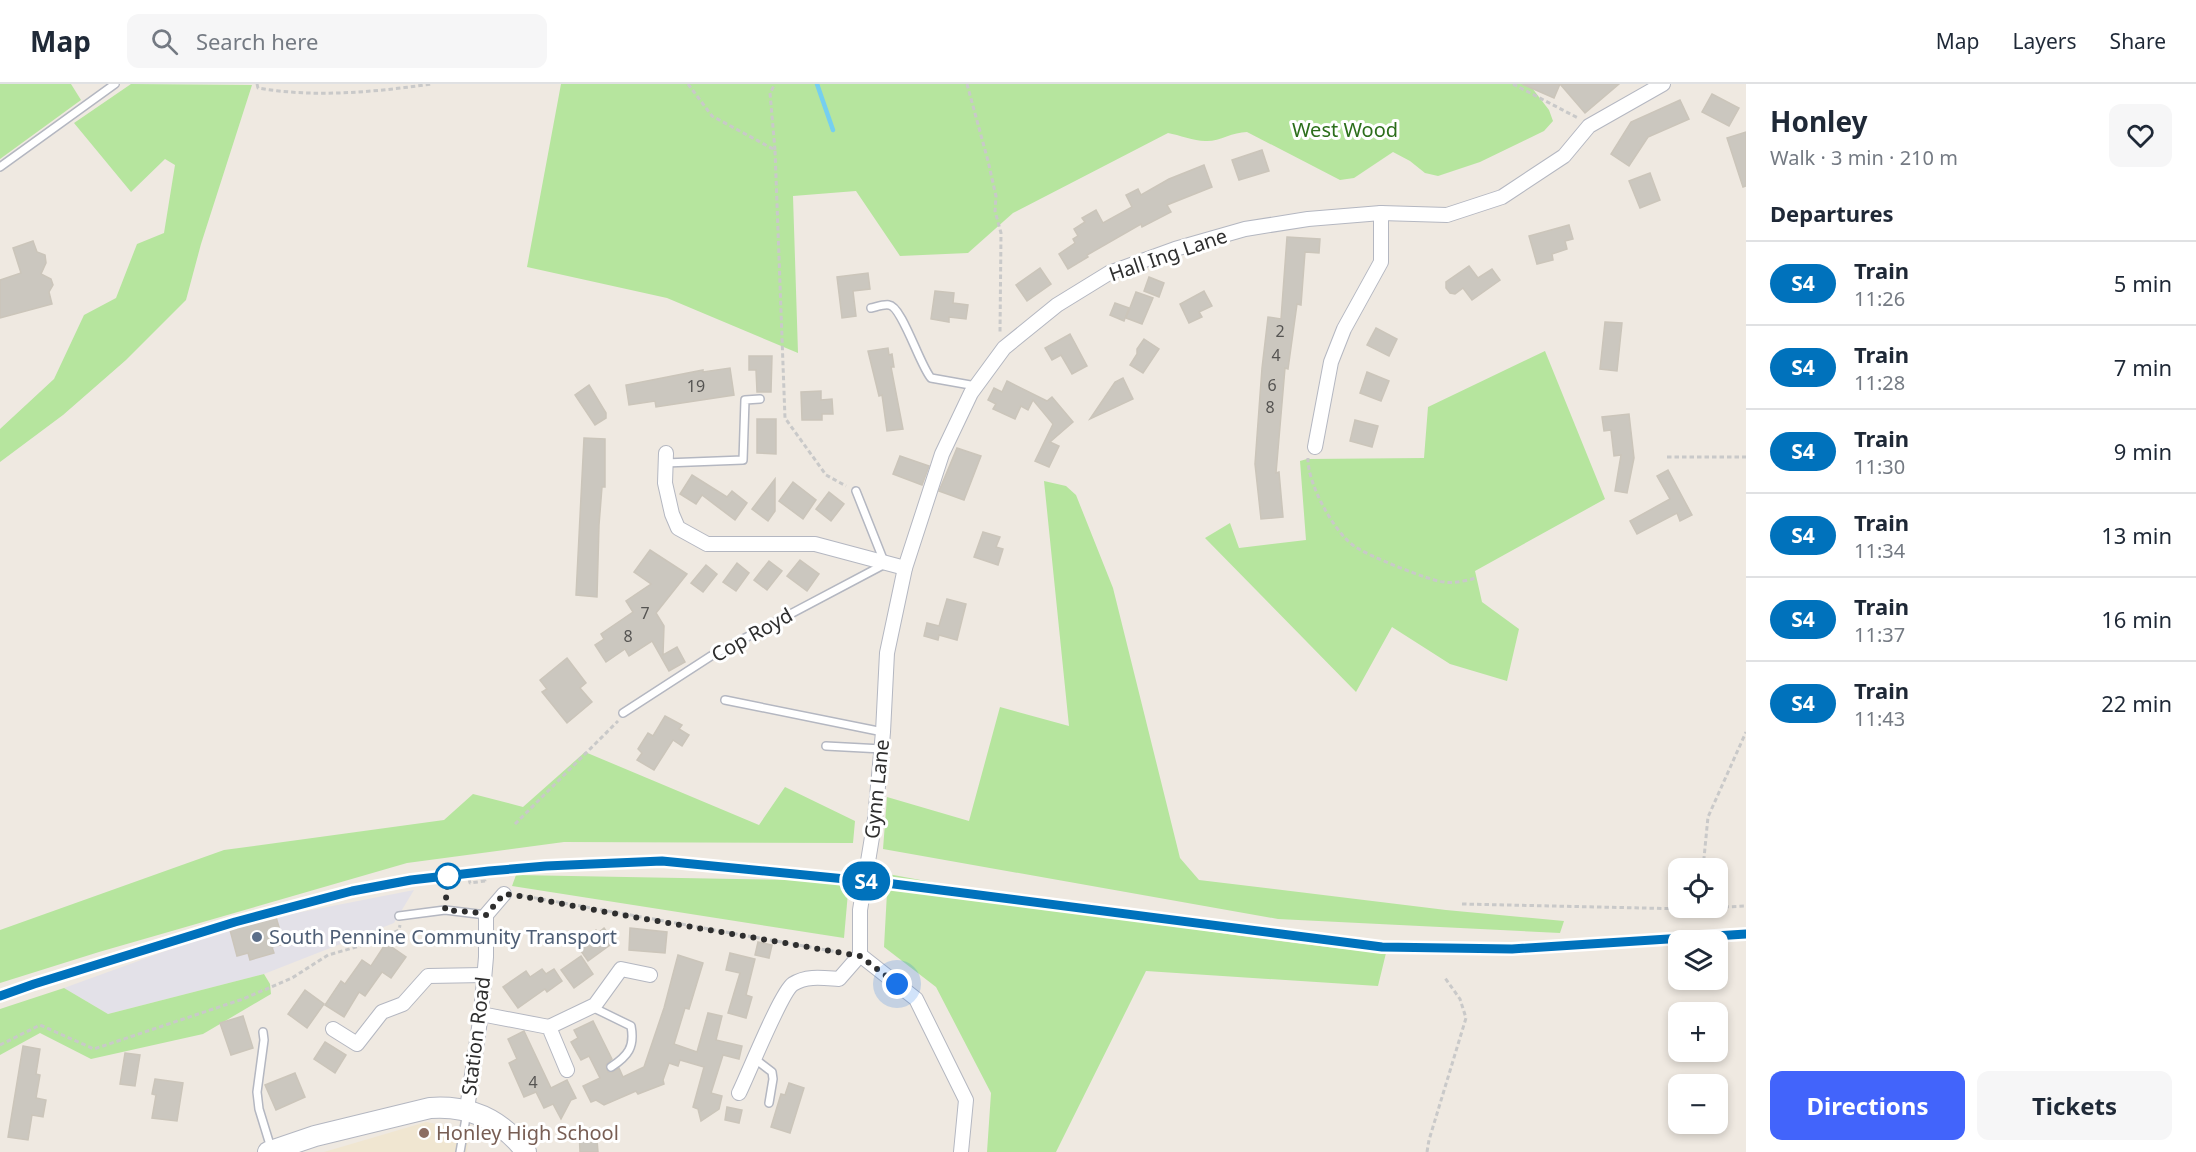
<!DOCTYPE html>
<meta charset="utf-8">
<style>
:root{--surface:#fff;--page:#f6f6f7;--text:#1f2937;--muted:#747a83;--line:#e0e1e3;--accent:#4264fb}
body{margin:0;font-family:"Noto Sans",sans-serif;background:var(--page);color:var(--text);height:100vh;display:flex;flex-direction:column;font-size:22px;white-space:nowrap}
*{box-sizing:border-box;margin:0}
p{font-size:20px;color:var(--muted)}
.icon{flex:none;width:33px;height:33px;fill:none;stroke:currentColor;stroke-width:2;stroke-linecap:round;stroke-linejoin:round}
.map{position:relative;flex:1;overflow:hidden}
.side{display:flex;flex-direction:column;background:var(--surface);width:450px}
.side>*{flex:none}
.badge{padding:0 12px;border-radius:20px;font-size:21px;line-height:39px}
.controls{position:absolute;left:1668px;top:774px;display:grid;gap:12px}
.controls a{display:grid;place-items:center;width:60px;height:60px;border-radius:12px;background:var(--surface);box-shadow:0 3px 9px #0003;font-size:30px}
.you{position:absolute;width:30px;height:30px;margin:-15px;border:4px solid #fff;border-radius:50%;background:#1a73e8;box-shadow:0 0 0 9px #1a73e833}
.map>.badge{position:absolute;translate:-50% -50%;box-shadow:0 0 0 3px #fff}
h2{padding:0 24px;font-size:22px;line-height:54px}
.round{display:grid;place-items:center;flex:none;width:63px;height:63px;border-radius:12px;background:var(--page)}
.overview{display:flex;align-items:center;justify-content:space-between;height:102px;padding:0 24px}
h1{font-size:28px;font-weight:700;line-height:45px}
.primary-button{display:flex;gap:12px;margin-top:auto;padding:12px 24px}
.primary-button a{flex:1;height:69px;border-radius:12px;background:var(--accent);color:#fff;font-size:24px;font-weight:700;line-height:69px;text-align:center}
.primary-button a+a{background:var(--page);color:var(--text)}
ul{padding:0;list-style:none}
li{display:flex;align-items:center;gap:18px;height:84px;padding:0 24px;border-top:2px solid var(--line)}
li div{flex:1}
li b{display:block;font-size:22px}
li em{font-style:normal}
li .badge{min-width:66px;font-weight:700;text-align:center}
header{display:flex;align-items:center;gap:36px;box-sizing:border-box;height:84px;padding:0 30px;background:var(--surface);border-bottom:2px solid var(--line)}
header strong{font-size:28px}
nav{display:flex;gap:33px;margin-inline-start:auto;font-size:21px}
.search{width:420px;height:54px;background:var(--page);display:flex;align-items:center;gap:15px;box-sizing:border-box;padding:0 21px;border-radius:12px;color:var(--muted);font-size:22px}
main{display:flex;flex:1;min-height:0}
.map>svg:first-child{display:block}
.industrial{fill:#e3e1e8}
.education{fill:#f0e6d1}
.green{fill:#b6e59e}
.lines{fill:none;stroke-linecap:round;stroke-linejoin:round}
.stream{stroke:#75cff0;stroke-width:4.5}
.building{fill:#cbc7bf;stroke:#cbc5ba;stroke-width:1.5}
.lane-casing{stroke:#b4b7c1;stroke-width:10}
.street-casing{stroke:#b4b7c1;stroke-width:16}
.secondary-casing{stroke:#b4b7c1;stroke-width:22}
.path{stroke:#c9c9c9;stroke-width:3;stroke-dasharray:4.5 3;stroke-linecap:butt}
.lane{stroke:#fff;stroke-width:7}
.street{stroke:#fff;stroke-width:14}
.secondary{stroke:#fff;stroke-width:20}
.rail{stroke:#a3a6b8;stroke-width:4.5}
.line-casing{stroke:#fff;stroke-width:14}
.line{stroke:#0072bc;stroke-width:9}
.walk{stroke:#2e2e2e;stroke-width:6;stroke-dasharray:0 10.8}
.stop-dot{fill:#fff;stroke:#0072bc;stroke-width:3}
.service-dot{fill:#5c6f8a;stroke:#fff;stroke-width:2}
.education-dot{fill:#8d6e63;stroke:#fff;stroke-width:2}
.labels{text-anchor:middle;stroke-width:6;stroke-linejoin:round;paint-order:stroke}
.number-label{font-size:16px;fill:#555452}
.park-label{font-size:20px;fill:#2c6e1b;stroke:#fff}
.street-label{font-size:20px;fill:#2e2e2e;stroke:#fff}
.service-label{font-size:20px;fill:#4e5e75;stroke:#fff;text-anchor:start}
.education-label{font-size:20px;fill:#785e54;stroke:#fff;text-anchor:start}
</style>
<header>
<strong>Map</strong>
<div class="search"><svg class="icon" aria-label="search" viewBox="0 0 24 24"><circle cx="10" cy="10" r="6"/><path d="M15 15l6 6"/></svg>Search here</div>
<nav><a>Map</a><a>Layers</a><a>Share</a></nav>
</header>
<main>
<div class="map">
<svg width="1746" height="1068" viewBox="0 0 1746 1068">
<rect width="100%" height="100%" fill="#efe9e1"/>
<path class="industrial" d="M414,806L394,839L264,890L108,930L64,904L229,844L276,833Z"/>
<path class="education" d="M426,1038L459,1044V1053L468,1058L467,1068H324Z"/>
<g class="green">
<path d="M0,0H71L81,16L0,75Z"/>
<path d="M131,0L252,1L201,160L186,216L126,276L63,331L0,378V345L54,295L84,231L116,214L137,160L164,149L175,81L165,75L131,108L74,39Z"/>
<path d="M561,0H1529L1549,26L1553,37L1544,47L1480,78L1438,92L1425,89L1410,77L1393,68L1354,94L1340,96L1247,48C1232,48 1219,58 1205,57C1194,57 1179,51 1168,49L1013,129L968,169L900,172L856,107L793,112L798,269L667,214L527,183Z"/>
<path d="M1545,267L1605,415L1475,487L1482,518L1519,545L1507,597L1450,580L1392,543L1356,608L1205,454L1230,439L1239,464L1306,456L1300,377L1307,375L1424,374L1428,323Z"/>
<path d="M1044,397L1066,402L1076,411L1113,504L1180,774L1199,796L1446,826L1564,837L1560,849L1278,835L883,765L887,713L969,737L1000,623L1069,642Z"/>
<path d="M585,668L759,741L785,703L855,737L853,759L564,758L407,779L99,868L0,899V846L224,766L444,736L473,710L523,723Z"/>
<path d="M888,790C1053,820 1219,854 1386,869L1378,902L1146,887L1056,1068H987L991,1009L936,903L884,863Z"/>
<path d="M516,791L849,797L844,854L512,802Z"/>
<path d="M264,890L270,900L271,910L203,950L91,975L40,949L0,971V925L64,904L108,930Z"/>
</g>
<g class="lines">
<path class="stream" d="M817,0L833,46"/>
</g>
<g class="building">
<path d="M1522,0H1619L1585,29L1560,0L1554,14Z"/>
<path d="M1712,10L1739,24L1729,42L1702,28Z"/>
<path d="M1680,16L1689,35L1648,53L1629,82L1611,70L1631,38Z"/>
<path d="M1746,48V102L1743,103L1727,54Z"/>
<path d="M1262,66L1269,87L1239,96L1232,76Z"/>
<path d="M1204,81L1212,103L1167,121L1171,128L1142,143L1141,140L1087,171L1088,173L1068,185L1059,170L1075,159L1073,155L1078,152L1074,145L1085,138L1082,134L1096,126L1103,139L1132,123L1126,111L1138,105L1141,111L1169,95Z"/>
<path d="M1650,89L1660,116L1640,124L1629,97Z"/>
<path d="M1569,141L1573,155L1565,157L1567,165L1552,170L1553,176L1537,180L1529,152Z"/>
<path d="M1287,153L1320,155L1319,169L1305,168L1301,221L1297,220L1288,285L1285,284L1276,389L1279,388L1283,433L1261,435L1255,380L1262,284L1268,233L1281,235Z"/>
<path d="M33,157L37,168L45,171L46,179L41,190L51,195L53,201L49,208L52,220L0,234V196L21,189L13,164Z"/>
<path d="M1469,182L1478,194L1492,185L1500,196L1472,216L1463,204L1455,210L1450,209L1446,204V198Z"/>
<path d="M1040,184L1051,200L1027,217L1016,201Z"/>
<path d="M868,189L870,205L853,207L856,232L842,234L837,193Z"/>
<path d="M1149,193L1164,199L1159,213L1144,207Z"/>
<path d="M935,207L954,209L953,219L968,221L966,235L949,233V238L931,235Z"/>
<path d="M1204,207L1212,222L1199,228L1202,233L1189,239L1180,220Z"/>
<path d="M1136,208L1153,214L1142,240L1126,234Z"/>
<path d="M1115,219L1129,224L1124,237L1110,231Z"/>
<path d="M1605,238L1622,239L1617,287L1600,285Z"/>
<path d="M1376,244L1397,255L1389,272L1367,261Z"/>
<path d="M1070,250L1087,282L1072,290L1061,271L1052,276L1045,264Z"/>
<path d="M1144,255L1159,265L1143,289L1130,281L1137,270V265Z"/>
<path d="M888,264L889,271L892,270L894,283H891L903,345L887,347L882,311L879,312L868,267Z"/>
<path d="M749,272H772L771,308H757L756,286H749Z"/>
<path d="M730,284L734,311L656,323L655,317L629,321L626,301L703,286V288Z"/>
<path d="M1367,288L1389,297L1381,317L1360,309Z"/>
<path d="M1123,294L1133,315L1090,335L1115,298Z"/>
<path d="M1007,297L1047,317L1052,313L1073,338L1050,358L1059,362L1049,383L1035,377L1053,340L1033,316L1028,326L1021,322L1015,335L993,325L996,320L988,316L994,304L1002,308Z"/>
<path d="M589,301L606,329V334L595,341L575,311Z"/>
<path d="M821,307V316L832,315L833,330H822V336H802L801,308Z"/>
<path d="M1629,330L1634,374L1627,409L1615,407L1621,371L1614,372L1611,346L1604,347L1602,333Z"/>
<path d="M757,335H776V370L757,369Z"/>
<path d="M1355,336L1378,342L1372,363L1350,357Z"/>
<path d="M584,354L605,355V403H602L599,441L597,513L576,511Z"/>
<path d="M957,364L981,372L964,416L939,407Z"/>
<path d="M900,372L929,382L922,401L893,390Z"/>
<path d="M1668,386L1692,431L1680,437L1677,429L1637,450L1630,437L1670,415L1657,392Z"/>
<path d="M692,391L727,413L732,407L747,419L735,436L702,411L696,420L680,410Z"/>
<path d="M775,395V427L768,437L752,425Z"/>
<path d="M793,398L816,416L803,435L779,417Z"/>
<path d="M829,408L844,420L831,437L816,425Z"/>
<path d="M983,448L1000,453L996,463L1003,465L998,481L974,473Z"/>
<path d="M650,466L687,490L656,529L664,542L663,571L677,563L685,578L669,587L652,557L629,572L625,565L606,578L595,561L604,555L601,550L633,528L626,517L651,500L634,488Z"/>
<path d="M800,476L819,490L807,507L787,492Z"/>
<path d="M769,477L782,487L767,506L754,496Z"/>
<path d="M737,479L749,489L736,507L723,498Z"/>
<path d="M706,481L717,490L703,508L691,499Z"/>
<path d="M947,515L966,520L957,556L939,551L938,556L924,552L927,539L939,542Z"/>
<path d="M567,574L586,599L580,604L592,618L567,639L542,608L547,605L540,596Z"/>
<path d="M665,632L682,641L679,645L689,651L682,662L673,656L654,686L637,676L642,669L638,665L648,649L653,652Z"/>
<path d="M276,833L284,860L272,863L274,869L250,876L248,869L237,872L230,846Z"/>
<path d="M604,844L614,858L588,877L576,860L596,846L598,849Z"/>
<path d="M630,844L667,848L665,869L629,866Z"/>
<path d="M758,858L772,861L769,874L755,871Z"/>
<path d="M386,859L406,873L391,894L382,888L365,912L359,908L344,933L325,921L341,897L345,900L362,876L371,882Z"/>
<path d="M730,869L755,875L746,911L752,913L746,934L728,929L740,889L726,886Z"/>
<path d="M678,871L703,879L689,925L685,924L674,960L697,968L708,929L722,932L716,956L742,962L739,975L723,971L711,1009L722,1012L719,1025L701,1037L698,1025L693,1023L704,983L680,976L678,982L669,979L663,996L664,1000L638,1010L636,1007L604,1021L596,1016L591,1018L583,1002L600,994L589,972L581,976L571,958L578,954L574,946L593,937L612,975L606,981L608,988H612L619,984L623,993L644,983L664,924Z"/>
<path d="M581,872L593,890L574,904L561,886Z"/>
<path d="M542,885L546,890L554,885L562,897L547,908L545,905L518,924L503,903L526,887L530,893Z"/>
<path d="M305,906L324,920L307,944L288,930Z"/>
<path d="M243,932L253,964L231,971L220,939Z"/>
<path d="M524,947L551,1004L567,996L576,1014L571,1016L561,1035L553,1020L544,1024L536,1008L524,1013L509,979L517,975L508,955Z"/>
<path d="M325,958L346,971L335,989L314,975Z"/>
<path d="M23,962L40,965L36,990L40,991L36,1014L46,1016L43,1033L32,1031L28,1056L8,1053Z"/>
<path d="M125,969L140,971L135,1002L120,1000Z"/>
<path d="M295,989L305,1013L276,1026L265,1001Z"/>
<path d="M155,995L183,999L177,1037L152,1034L156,1011L152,1010Z"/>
<path d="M789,999L804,1004L790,1049L771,1043L781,1010L785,1011Z"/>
<path d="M727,1023L742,1026L739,1039L725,1036Z"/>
<path d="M596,1044L598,1068H580L579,1045Z"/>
</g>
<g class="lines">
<g class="lane-casing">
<g id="lane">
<path d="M0,83L115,0"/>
<path d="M871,224C876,223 884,220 889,221C902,222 920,282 931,294L976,302"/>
<path d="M665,379L743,376L745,316L760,315"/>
<path d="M725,616L883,648"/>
<path d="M623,629L711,572L885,480L856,407"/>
<path d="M826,662L882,665"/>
<path d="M399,832L445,826L486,831"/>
<path d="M592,923L631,942C635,963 628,972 611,983"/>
<path d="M263,948L264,956L257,1008L259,1025L271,1064"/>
<path d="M755,975L772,988L773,995L769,1019"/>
<path d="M460,1068L467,1028"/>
</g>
</g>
<g class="street-casing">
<g id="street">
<path d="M1315,363L1331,278L1344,245L1381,178V129"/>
<path d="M666,369L665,399L672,430L678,444L707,460H815L905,484"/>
<path d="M481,930L549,943L567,986"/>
<path d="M549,943L595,921L621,885L650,891"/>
<path d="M333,945L357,960L382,928L403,920L428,892L484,891"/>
<path d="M739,1009C748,991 781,908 793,900C807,891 824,894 839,895L860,871"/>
<path d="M467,1025L481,930L486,873V831L504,810"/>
<path d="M961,1068L966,1016L916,915L860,871V826L875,735L883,648L887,569L905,484L942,370L971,309L1004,264L1057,221L1109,189L1175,165L1245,145L1308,135L1381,129L1447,131L1502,113L1564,72L1589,42L1663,0"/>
</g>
</g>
<g class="secondary-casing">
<path id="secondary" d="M268,1068L315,1052L430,1024C470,1021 502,1036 526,1068"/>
</g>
<g class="path">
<path d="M257,0L258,4C315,14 374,8 432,0"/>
<path d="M688,0L712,32L775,66L785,334L826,391L846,402"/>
<path d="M967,0L988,77L996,112L995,127L1001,149L1000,249"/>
<path d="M1513,0L1578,34"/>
<path d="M775,66L770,9L775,0"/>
<path d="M1667,373H1746"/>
<path d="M1308,374C1307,399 1334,448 1354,462C1366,471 1430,497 1444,498C1454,500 1467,496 1477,494"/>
<path d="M515,740L618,637"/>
<path d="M1703,784L1708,733L1746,648"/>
<path d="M469,795L470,799L485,797V800"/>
<path d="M519,811L843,869"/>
<path d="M1462,820L1686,825L1746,822"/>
<path d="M0,961L40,941L94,965L243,915L292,894L328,871L374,858L399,846L400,841"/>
<path d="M1427,1068L1429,1056L1466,934L1460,915L1445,894"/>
</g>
<use href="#lane" class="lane"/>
<use href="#street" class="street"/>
<use href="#secondary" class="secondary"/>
<path class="rail" d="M0,912L235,838L352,807L411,796L489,787L546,782L662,777L886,799L1382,863L1512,865L1746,850"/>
</g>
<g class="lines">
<g class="line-casing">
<path id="line" d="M0,912L34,900L235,838L352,807L411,796L489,787L546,782L662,777L886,799L1382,863L1512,865L1746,850"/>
</g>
<use href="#line" class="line"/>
<path class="walk" d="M448,792L445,826L473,828L486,831L504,810L520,812L628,832L860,872L897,900"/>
</g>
<circle class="stop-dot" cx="448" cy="792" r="12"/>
<circle class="service-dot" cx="257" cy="853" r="6"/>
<circle class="education-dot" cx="424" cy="1049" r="6"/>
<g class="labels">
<g class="number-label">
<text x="1280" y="253">2</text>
<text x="1276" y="277">4</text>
<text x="1272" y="307">6</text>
<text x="696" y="308">19</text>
<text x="1270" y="329">8</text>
<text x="645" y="535">7</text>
<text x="628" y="558">8</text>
<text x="533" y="1004">4</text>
</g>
<g class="park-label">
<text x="1345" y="53">West Wood</text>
</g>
<g class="street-label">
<text transform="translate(1168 171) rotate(-19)" y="7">Hall Ing Lane</text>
<text transform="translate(752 551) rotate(-29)" y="7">Cop Royd</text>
<text transform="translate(877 705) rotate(-84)" y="7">Gynn Lane</text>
<text transform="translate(476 952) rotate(-83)" y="7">Station Road</text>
</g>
<g class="service-label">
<text x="269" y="860">South Pennine Community Transport</text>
</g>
<g class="education-label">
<text x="436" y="1056">Honley High School</text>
</g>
</g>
</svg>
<div class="controls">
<a><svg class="icon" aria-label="locate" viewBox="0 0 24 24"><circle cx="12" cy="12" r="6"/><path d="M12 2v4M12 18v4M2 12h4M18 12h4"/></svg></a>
<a><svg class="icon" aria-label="layers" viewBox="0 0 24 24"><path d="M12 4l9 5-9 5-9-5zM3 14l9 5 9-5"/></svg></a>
<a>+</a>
<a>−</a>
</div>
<div class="you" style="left:897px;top:900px"></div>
<b class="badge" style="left:866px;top:797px;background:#0072bc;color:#fff">S4</b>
</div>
<section class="side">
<div class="overview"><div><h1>Honley</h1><p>Walk · 3 min · 210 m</p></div><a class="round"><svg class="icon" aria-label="heart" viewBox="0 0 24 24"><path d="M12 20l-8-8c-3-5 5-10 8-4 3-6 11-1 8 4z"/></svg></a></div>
<h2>Departures</h2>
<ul>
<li><span class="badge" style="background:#0072bc;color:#fff">S4</span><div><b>Train</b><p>11:26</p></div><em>5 min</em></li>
<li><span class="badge" style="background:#0072bc;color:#fff">S4</span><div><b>Train</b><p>11:28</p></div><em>7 min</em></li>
<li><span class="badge" style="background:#0072bc;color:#fff">S4</span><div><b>Train</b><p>11:30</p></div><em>9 min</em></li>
<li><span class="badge" style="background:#0072bc;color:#fff">S4</span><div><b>Train</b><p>11:34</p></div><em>13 min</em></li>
<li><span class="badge" style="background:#0072bc;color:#fff">S4</span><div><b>Train</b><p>11:37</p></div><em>16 min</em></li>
<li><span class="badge" style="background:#0072bc;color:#fff">S4</span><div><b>Train</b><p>11:43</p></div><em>22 min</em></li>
</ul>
<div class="primary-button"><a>Directions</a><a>Tickets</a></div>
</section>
</main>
